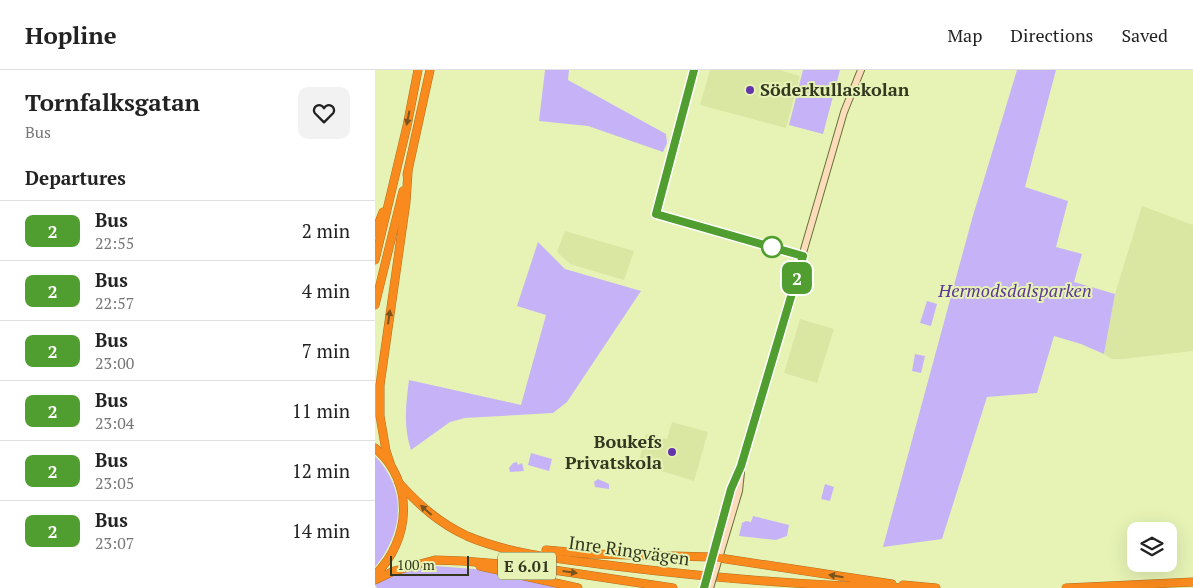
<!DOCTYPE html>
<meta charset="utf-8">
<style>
:root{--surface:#fff;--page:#f2f2f2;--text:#222;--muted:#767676;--line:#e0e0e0}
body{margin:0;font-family:"PT Serif",serif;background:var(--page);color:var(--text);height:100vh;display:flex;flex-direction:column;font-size:19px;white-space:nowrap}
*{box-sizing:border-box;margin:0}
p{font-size:16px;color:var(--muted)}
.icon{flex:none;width:28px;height:28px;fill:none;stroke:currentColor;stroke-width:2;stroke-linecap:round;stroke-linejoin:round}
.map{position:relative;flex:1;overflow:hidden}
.side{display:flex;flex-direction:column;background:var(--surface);width:375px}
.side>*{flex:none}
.badge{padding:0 10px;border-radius:8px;font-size:18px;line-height:32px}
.fabs{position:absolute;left:752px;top:452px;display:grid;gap:10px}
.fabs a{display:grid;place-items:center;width:50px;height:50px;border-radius:10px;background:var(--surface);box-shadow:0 5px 20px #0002;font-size:25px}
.scale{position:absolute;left:15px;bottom:12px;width:79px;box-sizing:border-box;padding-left:5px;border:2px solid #33371f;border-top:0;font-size:14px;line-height:18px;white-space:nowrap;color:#33371f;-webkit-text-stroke:4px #e6f3b5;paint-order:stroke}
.map>.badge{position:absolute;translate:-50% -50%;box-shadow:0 0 0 2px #fff}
h2{padding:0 25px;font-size:19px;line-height:45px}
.round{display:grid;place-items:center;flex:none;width:52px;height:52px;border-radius:10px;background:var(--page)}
.headline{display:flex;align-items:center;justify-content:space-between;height:85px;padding:0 25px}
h1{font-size:24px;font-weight:600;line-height:38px}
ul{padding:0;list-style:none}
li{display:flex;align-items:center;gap:15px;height:60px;padding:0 25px;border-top:1px solid var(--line)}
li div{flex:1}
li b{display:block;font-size:19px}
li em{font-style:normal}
li .badge{min-width:55px;font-weight:700;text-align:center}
header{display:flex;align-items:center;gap:30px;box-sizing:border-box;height:70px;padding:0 25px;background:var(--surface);border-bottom:1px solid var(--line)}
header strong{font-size:24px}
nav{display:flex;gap:28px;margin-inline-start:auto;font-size:18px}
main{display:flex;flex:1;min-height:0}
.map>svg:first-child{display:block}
.built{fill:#dae7a3}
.green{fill:#c6b3f7}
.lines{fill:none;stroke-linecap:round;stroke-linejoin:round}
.secondary-casing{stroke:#687239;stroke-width:8}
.highway-casing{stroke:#b46e1e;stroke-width:9}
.secondary{stroke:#fddcbc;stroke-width:6}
.highway{stroke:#f98b1e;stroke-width:8}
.secondary-bridge-casing{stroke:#687239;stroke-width:8;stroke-linecap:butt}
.secondary-bridge{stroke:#fddcbc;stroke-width:6}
.oneway{fill:#78541f}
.line-casing{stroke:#fff;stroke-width:11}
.line{stroke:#509e2f;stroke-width:8}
.poi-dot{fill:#6534ab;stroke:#e6f3b5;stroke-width:2}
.stop-dot{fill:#fff;stroke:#509e2f;stroke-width:2.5}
.labels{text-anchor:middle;stroke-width:4;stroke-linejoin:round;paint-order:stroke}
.shield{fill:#e6f3b5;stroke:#696f4c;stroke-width:1}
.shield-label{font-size:16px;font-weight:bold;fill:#33371f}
.poi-label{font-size:18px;font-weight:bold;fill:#33371f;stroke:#e6f3b5;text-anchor:start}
.park-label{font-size:18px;font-style:italic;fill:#5c3797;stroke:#e6f3b5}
.street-label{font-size:18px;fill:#33371f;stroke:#e6f3b5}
</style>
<header>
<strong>Hopline</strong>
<nav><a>Map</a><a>Directions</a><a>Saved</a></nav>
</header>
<main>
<section class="side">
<div class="headline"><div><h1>Tornfalksgatan</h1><p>Bus</p></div><a class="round"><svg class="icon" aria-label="heart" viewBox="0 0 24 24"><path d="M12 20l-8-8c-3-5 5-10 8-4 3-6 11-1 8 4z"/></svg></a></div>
<h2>Departures</h2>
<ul>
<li><span class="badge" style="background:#509e2f;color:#fff">2</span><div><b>Bus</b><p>22:55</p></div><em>2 min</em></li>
<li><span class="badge" style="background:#509e2f;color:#fff">2</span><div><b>Bus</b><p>22:57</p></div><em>4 min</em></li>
<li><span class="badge" style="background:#509e2f;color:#fff">2</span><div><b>Bus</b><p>23:00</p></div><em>7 min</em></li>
<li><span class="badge" style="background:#509e2f;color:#fff">2</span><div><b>Bus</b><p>23:04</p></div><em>11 min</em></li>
<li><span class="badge" style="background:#509e2f;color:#fff">2</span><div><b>Bus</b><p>23:05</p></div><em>12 min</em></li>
<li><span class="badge" style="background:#509e2f;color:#fff">2</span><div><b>Bus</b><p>23:07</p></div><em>14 min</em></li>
</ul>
</section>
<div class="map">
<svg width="818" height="518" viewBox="0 0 818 518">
<rect width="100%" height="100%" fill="#e6f3b5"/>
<g class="built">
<path d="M335,0H404L425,6L411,58L325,35Z"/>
<path d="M767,136L818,155V281L747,289H737L729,284L740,224Z"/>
<path d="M190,161L259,181L249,210L195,194L182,182Z"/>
<path d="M425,249L459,259L442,313L409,303Z"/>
<path d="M297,352L333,362L319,411L263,394L271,364L292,369Z"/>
</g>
<g class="green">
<path d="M170,0H194L193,10L291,64L292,73L288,82L213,56L164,51Z"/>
<path d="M428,0H465L448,64L414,55Z"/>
<path d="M642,0H681L650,117L693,131L681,177L707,184L699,212L740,224L729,284L706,274L679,266L662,323L612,327L567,469L508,477L597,149Z"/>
<path d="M163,172L190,199L266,221L192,332L178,343L90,348L75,352L36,380C28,356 31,334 34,310L146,335L171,245L142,236Z"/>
<path d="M552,231L562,234L556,256L545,253Z"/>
<path d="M540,284L550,286L546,303L537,301Z"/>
<path d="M156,383L177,389L174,401L153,395Z"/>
<path d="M0,386C33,421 28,462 0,497Z"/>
<path d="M142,392L143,395L147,393L149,401L135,402L134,398L138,393Z"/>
<path d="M223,409L234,414V419L220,417L219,412Z"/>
<path d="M450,414L459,417L455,431L446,429Z"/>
<path d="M378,446L414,455L412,466L401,470L364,466L367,453L371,451L376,452Z"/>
<path d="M60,496L112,500L189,518H2L0,514L20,503Z"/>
</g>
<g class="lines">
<g class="secondary-casing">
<g id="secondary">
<path d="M281,144L319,0"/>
<path d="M335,496L356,419L366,396L469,42L486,0"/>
<path d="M341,498L364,421L366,402"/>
</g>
</g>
<g class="highway-casing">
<g id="highway">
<path d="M32,105L55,0"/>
<path d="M0,163L8,142"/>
<path d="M0,190L32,56L43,0"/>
<path d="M0,235L28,121"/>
<path d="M0,378C40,412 36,470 0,505"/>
<path d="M16,396L11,381L5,346V315L31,132L33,102"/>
<path d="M24,413C44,435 64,453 92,466C136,485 193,490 240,496C338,508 434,516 532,518"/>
<path d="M171,480L216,484L338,487L517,514"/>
<path d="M105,496L203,518"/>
<path d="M0,510L19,501L60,490L88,491L152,496L298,518"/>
<path d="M528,515L561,518"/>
<path d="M691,518L818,512"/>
</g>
</g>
<use href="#secondary" class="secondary"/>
<use href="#highway" class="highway"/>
<g class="secondary-bridge-casing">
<g id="secondary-bridge">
<path d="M329,518L335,496"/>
<path d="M335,518L341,498"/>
</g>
</g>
<use href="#secondary-bridge" class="secondary-bridge"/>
</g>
<defs><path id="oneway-solid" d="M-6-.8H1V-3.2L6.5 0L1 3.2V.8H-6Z" transform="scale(1.25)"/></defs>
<g class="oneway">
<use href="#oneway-solid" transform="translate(33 48) rotate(101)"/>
<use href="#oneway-solid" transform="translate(14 247) rotate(-82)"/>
<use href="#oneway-solid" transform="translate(51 440) rotate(-139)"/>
<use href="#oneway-solid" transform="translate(195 502) rotate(8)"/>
<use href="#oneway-solid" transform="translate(461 506) rotate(-171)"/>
</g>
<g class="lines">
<g class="line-casing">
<path id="line" d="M319,0L281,144L428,186L366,396L356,419L329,518"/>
</g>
<use href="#line" class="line"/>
</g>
<g class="poi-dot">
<circle cx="375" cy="20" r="5"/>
<circle cx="297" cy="382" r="5"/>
</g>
<circle class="stop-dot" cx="397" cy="177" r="10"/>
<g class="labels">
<rect class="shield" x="123" y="482.5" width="58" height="27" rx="4"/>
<g class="shield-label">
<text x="152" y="502">E 6.01</text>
</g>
<g class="poi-label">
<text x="385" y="26">Söderkullaskolan</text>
<text x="287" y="378" text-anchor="end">Boukefs<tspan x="287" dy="21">Privatskola</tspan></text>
</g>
<g class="park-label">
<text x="640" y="227">Hermodsdalsparken</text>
</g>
<g class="street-label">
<text transform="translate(254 481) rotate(8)" y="6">Inre Ringvägen</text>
</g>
</g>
</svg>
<div class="fabs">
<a><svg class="icon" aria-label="layers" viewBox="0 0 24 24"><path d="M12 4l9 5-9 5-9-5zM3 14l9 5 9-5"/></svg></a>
</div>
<div class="scale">100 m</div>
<b class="badge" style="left:422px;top:208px;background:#509e2f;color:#fff">2</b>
</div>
</main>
